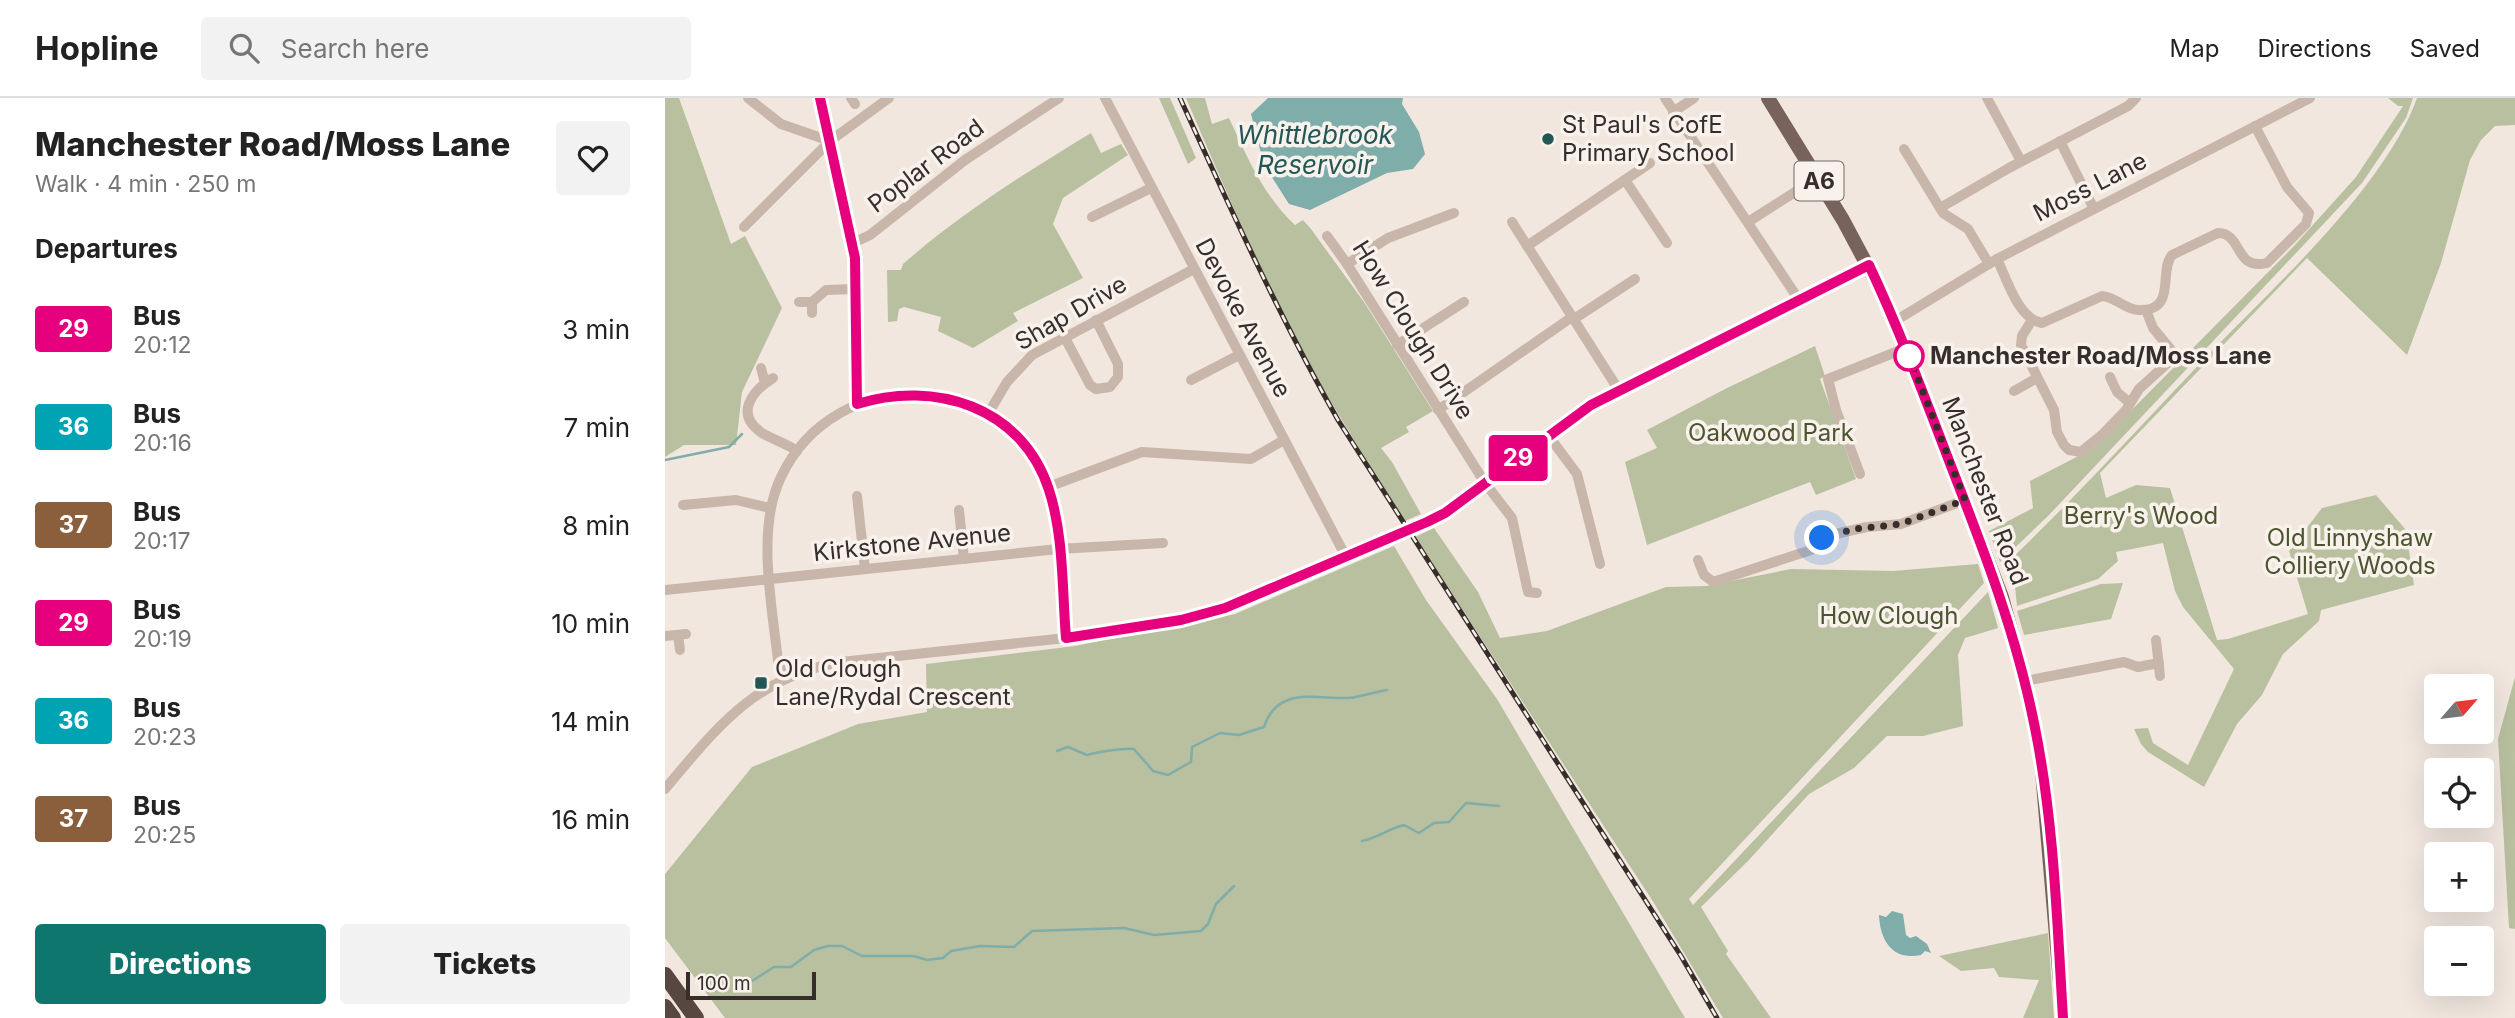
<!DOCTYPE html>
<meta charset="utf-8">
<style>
:root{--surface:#fff;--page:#f2f2f2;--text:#222;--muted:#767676;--line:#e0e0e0;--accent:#0f766e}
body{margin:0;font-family:Inter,sans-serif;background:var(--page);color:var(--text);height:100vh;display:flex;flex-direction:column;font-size:26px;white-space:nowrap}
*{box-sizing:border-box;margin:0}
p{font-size:23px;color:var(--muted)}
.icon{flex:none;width:38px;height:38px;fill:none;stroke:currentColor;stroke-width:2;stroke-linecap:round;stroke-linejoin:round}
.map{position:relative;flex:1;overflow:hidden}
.details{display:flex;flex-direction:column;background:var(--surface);width:665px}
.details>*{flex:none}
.badge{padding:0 14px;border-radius:5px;font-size:24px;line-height:46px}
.needle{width:46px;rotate:62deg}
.fabs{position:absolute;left:1759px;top:576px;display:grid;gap:14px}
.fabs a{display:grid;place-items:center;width:70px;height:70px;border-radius:7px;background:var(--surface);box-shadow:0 7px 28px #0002;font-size:35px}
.scale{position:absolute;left:21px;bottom:18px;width:130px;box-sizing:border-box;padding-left:7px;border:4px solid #372d2a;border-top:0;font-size:19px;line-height:24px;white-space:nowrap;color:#372d2a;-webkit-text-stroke:5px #f9f1eb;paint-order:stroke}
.you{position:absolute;width:35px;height:35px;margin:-18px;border:5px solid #fff;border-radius:50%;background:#1a73e8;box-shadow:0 0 0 10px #1a73e833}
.map>.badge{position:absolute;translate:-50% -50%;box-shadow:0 0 0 4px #fff}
h2{padding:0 35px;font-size:26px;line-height:63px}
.round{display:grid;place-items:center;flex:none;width:74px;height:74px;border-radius:7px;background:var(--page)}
.summary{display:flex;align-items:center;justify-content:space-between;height:119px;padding:0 35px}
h1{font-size:33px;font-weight:800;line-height:52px}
.primary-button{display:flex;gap:14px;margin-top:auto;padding:14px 35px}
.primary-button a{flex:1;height:80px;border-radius:7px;background:var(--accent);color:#fff;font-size:28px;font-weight:800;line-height:80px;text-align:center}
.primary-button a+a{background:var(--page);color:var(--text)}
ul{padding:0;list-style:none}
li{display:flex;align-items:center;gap:21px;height:98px;padding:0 35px}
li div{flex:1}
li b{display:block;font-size:26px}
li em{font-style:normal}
li .badge{min-width:77px;font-weight:700;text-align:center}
header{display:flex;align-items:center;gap:42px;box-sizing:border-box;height:98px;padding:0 35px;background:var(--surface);border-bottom:2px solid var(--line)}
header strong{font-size:33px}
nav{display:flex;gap:38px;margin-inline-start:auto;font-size:24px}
.search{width:490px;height:63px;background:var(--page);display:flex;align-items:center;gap:18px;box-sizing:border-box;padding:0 24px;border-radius:7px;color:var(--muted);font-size:26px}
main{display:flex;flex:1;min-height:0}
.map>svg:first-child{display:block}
.green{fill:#b8c09f}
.water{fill:#7fadaa}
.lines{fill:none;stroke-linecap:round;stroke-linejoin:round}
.stream{stroke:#7fadaa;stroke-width:2.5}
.minor{stroke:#c9b6ab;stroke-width:10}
.major{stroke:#78625c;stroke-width:14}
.highway{stroke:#584641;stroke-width:16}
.rail-casing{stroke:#372d2a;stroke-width:5}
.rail{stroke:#f9f1eb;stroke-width:2.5;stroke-dasharray:8;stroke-linecap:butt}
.minor-bridge{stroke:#c9b6ab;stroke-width:10}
.line-casing{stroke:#fff;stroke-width:16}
.line{stroke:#e6007e;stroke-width:10}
.walk{stroke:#372d2a;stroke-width:7;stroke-dasharray:0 12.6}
.poi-dot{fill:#215755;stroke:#f9f1eb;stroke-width:2.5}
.stop-dot{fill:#fff;stroke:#e6007e;stroke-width:3.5}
.labels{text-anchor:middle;stroke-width:7;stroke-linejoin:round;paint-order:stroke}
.shield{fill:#f9f1eb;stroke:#716864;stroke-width:2}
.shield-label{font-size:23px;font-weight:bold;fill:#372d2a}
.poi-label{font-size:24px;fill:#372d2a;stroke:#f9f1eb;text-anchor:start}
.street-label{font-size:24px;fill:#372d2a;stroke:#f9f1eb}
.stop-label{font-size:24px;font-weight:bold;fill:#372d2a;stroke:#f9f1eb;text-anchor:start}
.park-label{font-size:24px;fill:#4b542f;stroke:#f9f1eb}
.water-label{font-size:26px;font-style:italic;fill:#215755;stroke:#f9f1eb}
</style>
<header>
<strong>Hopline</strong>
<div class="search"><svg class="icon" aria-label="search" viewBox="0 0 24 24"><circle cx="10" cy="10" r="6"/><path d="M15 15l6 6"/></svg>Search here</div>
<nav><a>Map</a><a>Directions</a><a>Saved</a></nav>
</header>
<main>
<section class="details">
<div class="summary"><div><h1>Manchester Road/Moss Lane</h1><p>Walk · 4 min · 250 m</p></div><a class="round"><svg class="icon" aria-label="heart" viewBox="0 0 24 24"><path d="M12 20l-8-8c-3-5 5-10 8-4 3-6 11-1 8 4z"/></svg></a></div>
<h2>Departures</h2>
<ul>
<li><span class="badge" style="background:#e6007e;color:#fff">29</span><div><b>Bus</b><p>20:12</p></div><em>3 min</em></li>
<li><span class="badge" style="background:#00a3b4;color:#fff">36</span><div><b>Bus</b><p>20:16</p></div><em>7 min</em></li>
<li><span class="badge" style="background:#8b5e3c;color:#fff">37</span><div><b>Bus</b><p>20:17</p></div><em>8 min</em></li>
<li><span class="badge" style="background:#e6007e;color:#fff">29</span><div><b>Bus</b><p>20:19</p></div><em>10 min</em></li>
<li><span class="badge" style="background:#00a3b4;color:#fff">36</span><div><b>Bus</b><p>20:23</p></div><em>14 min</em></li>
<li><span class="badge" style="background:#8b5e3c;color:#fff">37</span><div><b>Bus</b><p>20:25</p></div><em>16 min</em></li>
</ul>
<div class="primary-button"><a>Directions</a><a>Tickets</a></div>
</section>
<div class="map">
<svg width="1850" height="920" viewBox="0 0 1850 920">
<rect width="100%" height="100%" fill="#f1e7df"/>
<g class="green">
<path d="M0,0H14L66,146L80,138L117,210L77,294L71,347H19L0,359Z"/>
<path d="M494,0H505L531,60L523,66Z"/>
<path d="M521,0H540L547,26L564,20C582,59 598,97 630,127L638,122L646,131L699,204L768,313L741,329L744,334L716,350L727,364L756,416L740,423C701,361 661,299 627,235C588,158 555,79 521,0Z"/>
<path d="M1723,0H1748L1741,20L1697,85L1384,417L1335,464L1324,433L1368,410L1365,383L1429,350L1531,247L1629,148L1691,79L1738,8H1733Z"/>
<path d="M1752,0H1850V27L1830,28L1816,42L1805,62L1776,165L1742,257L1642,160L1435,375L1441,400L1471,387L1505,390L1552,542L1563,541L1643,516L1624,453L1657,410L1711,397L1741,432L1749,487L1656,512L1654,523L1618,556L1597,597L1572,626L1539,689L1483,654L1476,646L1469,631L1483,630L1488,645L1523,667L1569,571L1518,509L1510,493L1498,445L1451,454L1453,463L1433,481L1352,508L1347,460C1416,394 1480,323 1546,254C1611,187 1721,87 1752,0Z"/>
<path d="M426,35L436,55L456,46L463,57L398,100L388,126L418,180L348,215L353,223L308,250L273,233L276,219L239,209L234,211L232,223L223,224L222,172H236L238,166C295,116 360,75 426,35Z"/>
<path d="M1150,248L1160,278L1155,281L1191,381L1151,397L1145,384L982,447L960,364L992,350L982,332L1062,290Z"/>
<path d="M769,430L813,494L835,540L882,533L1001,489L1041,488L1126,471L1228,473L1313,466L1319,485L1024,801L1028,807L1323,494L1333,530L1300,540L1293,557L1298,628L1258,638H1222L1189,670L1144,696L1083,763L1036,809L1063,853L1061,856L1106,920H1058L989,805L750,439Z"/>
<path d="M729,448L761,502L832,601L1020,920H60L0,840V776L87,669L193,626L262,614L261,566L410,548L570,516Z"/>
<path d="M1458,485L1446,521L1359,537L1352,513L1436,486Z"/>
<path d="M1850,579V831L1844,830L1833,641Z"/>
<path d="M1383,835L1389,920H1358L1374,882L1334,879L1329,870L1296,873L1274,858Z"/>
</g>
<g class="water">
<path d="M603,0H738L737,6L754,34L760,56L748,71L722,75L645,112L624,106L599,67L586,16Z"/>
<path d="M1227,813L1238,816L1241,837L1245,840L1251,838L1262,846L1266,855L1260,853L1256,857C1227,863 1215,842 1214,817L1221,819Z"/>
</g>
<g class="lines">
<g class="stream">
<path d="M0,362L64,349L77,336"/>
<path d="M392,653L403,649L422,657C432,654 458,650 469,651L488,673L503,677L526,664L527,649L555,635L574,637L599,629C612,588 650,601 684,600C696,599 709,594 722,592"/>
<path d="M697,743C712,740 723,731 739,727L754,735L769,725L784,724L801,705L834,708"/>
<path d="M87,883L109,869H126L149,852L163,848H177L197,858H249L262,862L278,860L286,853L315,848L349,849L367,833L459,830L489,837L536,833L543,826L551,806L569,788"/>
</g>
<g class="minor">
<path d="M83,0L116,26L165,43"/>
<path d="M155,0L190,160L192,306"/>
<path d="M186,0L190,6"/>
<path d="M440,0L681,459"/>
<path d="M1000,0L1134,202"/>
<path d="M1322,0L1356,63"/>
<path d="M1008,14L1029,0"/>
<path d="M1395,43L1429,111"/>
<path d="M1239,51L1278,115L1303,131L1324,166"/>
<path d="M960,82L1002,145"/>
<path d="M1275,110L1344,70L1463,8L1471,0"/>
<path d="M427,119L486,90"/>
<path d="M847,124L953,291"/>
<path d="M1083,124L1152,80"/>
<path d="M79,129L165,43L224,0"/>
<path d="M662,138L682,166L820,385L847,420L863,494L872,495"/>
<path d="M188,145L205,137L300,62L394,0"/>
<path d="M862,148L985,65"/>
<path d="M1332,161C1342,181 1353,221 1377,225L1437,198C1451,199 1459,211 1473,212C1513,214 1493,173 1507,157L1553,135C1578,135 1569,173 1602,165L1641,126L1644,115L1622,89L1590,28"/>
<path d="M682,166L723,140L789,115"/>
<path d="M134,204H147V215"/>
<path d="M147,204L161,192L190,191"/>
<path d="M909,221L970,181"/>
<path d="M1367,222L1357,238L1356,247L1389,312L1392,334L1399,347L1404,352L1416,354L1437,337L1461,312L1474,291L1506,262L1507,253L1488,230L1481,212"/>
<path d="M1230,223L1332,161L1645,0"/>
<path d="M399,238L425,287L431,291L445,289L453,279V266L431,222"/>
<path d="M732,247L799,204"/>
<path d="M96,270L100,285"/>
<path d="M1445,279L1452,294L1465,305"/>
<path d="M108,280C87,293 69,316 97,335C108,342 121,345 132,353"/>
<path d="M526,282L574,257"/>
<path d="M1349,293L1372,280"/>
<path d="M773,312L907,219"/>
<path d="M323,316L342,284L367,257L529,171"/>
<path d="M883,337L912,376L935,466"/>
<path d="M1195,376L1171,312L1163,281L1241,250"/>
<path d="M383,389L477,354L586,361L619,342"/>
<path d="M192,398L200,471"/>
<path d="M18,407L71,402L105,410"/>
<path d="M294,412L299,461"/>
<path d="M762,424L780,415L926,307L1204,167"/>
<path d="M1033,462L1039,477L1047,483H1051L1146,452L1161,438L1202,429L1236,426L1300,402"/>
<path d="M0,492L393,451L498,445"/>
<path d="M13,537L15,552"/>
<path d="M0,538L21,536"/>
<path d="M1491,542L1495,578"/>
<path d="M119,581L113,563C107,507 91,431 116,379C170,265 337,269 383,388C399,429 397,495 401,540"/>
<path d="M1360,583L1459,564L1473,569L1494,565"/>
<path d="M0,691C53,628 90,579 176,564L401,540L516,522L560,510L719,443"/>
</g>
<path class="major" d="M1103,0L1178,122L1218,197L1241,250L1337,499L1360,583L1376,662L1398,920"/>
<g class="highway">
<path d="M0,877L31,920"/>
<path d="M0,909L8,920"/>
</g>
<g class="rail-casing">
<path id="rail" d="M515,0C565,110 614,218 673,322L1016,858L1052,920"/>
</g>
<use href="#rail" class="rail"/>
<path class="minor-bridge" d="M719,443L762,424"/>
</g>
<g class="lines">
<g class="line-casing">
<path id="line" d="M155,0L190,160L192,306C269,282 357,308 384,392C399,438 397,492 401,540L516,522L560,510L762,424L780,415L926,307L1204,167C1235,233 1260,300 1286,368C1319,453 1351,535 1369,625C1389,721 1392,822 1398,920"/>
</g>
<use href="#line" class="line"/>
<path class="walk" d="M1157,440L1190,431L1236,426L1300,402L1241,250L1244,258"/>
</g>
<g class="poi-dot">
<circle cx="883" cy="41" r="7"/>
<rect x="89" y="578" width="14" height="14" rx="3.5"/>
</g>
<circle class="stop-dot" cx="1244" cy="258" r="14"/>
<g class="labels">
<rect class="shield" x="1129.5" y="63.5" width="49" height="39" rx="5"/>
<g class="shield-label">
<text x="1154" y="91">A6</text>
</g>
<g class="poi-label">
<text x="897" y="35">St Paul's CofE<tspan x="897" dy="28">Primary School</tspan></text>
<text x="110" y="579">Old Clough<tspan x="110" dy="28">Lane/Rydal Crescent</tspan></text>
</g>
<g class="street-label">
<text transform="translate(261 68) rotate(-37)" y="8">Poplar Road</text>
<text transform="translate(1425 89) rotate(-27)" y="8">Moss Lane</text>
<text transform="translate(406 215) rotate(-30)" y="8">Shap Drive</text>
<text transform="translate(578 220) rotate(62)" y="8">Devoke Avenue</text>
<text transform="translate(748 232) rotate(58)" y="8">How Clough Drive</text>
<text transform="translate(1320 393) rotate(69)" y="8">Manchester Road</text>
<text transform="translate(247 445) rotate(-6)" y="8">Kirkstone Avenue</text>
</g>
<g class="stop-label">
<text x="1265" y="266">Manchester Road/Moss Lane</text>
</g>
<g class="park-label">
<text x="1106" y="343">Oakwood Park</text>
<text x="1476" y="426">Berry's Wood</text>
<text x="1685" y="448">Old Linnyshaw<tspan x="1685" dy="28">Colliery Woods</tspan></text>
<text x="1224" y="526">How Clough</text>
</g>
<g class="water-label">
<text x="650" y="46">Whittlebrook<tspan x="650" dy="30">Reservoir</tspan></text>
</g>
</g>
</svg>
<div class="fabs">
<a><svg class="needle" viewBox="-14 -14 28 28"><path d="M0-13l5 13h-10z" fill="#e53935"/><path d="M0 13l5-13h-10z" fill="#767676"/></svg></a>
<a><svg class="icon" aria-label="locate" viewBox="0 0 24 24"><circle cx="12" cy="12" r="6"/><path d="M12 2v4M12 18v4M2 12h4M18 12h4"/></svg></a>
<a>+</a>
<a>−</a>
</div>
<div class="scale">100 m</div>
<div class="you" style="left:1157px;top:440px"></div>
<b class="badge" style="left:853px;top:360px;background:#e6007e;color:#fff">29</b>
</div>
</main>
